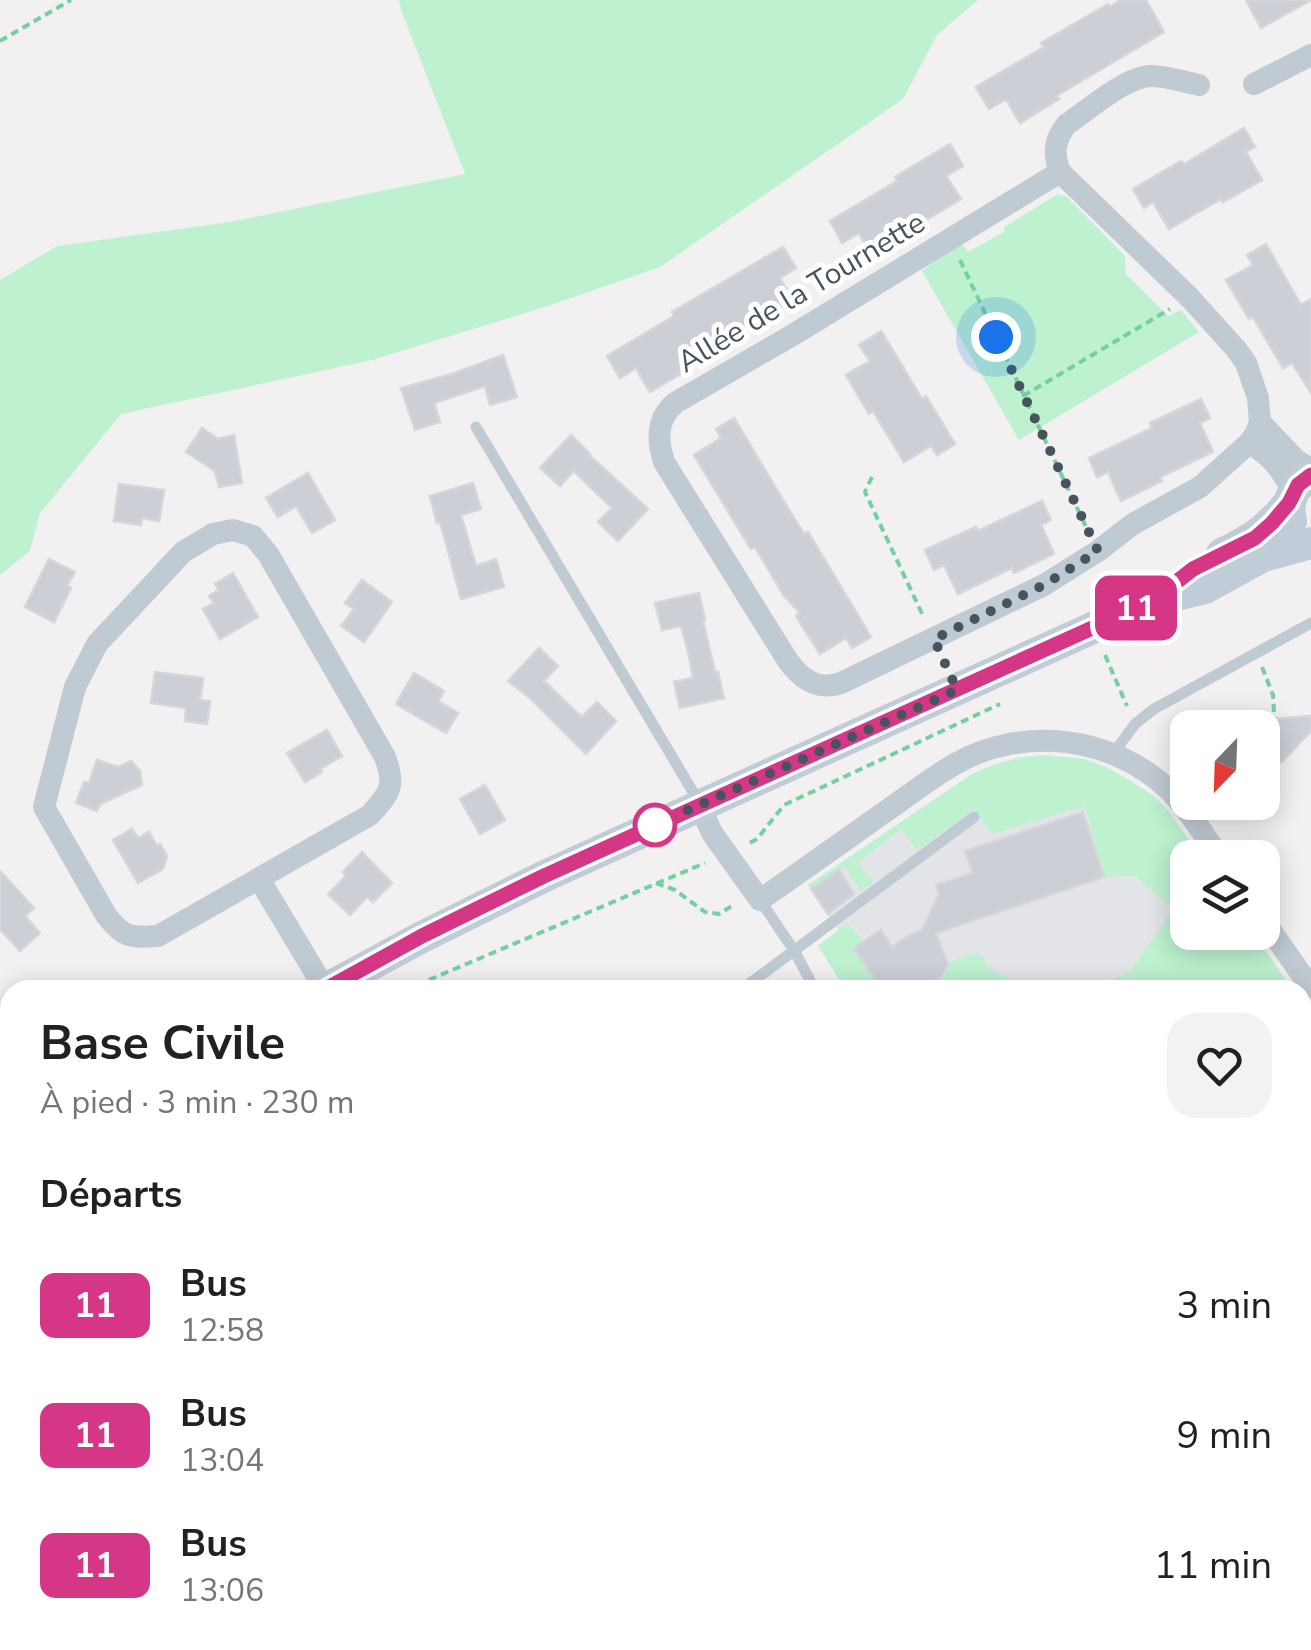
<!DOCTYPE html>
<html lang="fr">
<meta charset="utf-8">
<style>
:root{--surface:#fff;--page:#f2f2f2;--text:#202124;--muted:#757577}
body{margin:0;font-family:"Nunito Sans",sans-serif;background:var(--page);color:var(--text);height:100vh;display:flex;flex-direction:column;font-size:38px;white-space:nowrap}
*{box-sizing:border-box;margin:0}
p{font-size:32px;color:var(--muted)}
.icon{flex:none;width:55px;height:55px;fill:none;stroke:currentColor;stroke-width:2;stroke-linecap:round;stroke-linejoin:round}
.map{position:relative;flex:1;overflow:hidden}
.panel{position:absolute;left:0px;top:980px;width:1312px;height:670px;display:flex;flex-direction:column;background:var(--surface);border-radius:30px 30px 0 0;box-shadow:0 5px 25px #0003}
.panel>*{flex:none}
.badge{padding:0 20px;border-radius:15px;font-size:35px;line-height:65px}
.needle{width:65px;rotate:203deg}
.fabs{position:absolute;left:1170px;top:710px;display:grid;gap:20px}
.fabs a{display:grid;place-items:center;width:110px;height:110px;border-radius:20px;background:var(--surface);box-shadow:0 5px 25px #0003;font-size:50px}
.you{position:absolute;width:50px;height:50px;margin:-25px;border:8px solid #fff;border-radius:50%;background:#1a73e8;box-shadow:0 0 0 15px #1a73e833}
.map>.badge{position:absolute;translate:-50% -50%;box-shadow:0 0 0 5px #fff}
h2{padding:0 40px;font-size:38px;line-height:90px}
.round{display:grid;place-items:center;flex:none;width:105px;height:105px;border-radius:30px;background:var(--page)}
.overview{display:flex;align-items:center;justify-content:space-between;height:170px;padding:0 40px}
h1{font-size:48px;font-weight:700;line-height:75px}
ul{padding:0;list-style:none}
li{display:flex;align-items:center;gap:30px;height:130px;padding:0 40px}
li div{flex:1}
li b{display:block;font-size:38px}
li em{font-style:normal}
li .badge{min-width:110px;font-weight:700;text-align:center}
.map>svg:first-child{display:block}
.airport{fill:#e2e4e8}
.green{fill:#bdf1d0}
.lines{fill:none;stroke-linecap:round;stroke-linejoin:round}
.taxiway{stroke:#d2d2d5;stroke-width:65}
.building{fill:#cccfd5;stroke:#d4d6db;stroke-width:2.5}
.path{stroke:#74d0a1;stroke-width:4;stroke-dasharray:8 5;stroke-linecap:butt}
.lane{stroke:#c0cad2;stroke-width:11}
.street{stroke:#c0cad2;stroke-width:22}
.secondary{stroke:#c0ccd7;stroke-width:32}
.line-casing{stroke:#fff;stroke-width:22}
.line{stroke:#d53685;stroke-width:15}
.walk{stroke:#47545e;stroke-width:10;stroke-dasharray:0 18}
.stop-dot{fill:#fff;stroke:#d53685;stroke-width:5}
.labels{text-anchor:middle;stroke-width:10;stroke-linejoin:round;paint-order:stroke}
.street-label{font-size:30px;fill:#47545e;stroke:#fff}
</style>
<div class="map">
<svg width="1311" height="1650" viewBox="0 0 1311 1650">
<rect width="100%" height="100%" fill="#f2f0f0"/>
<g class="airport">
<path d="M1043,755L1084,759L1108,768L1154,796L1169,812L1201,857L1188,858V932L1253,933L1293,990H878L808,885L972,774L995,764L1019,757Z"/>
<path d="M1303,1003L1311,1016V1650H0V1502L10,1496V1640H1302Z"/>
</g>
<g class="green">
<path d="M399,0H978L937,35L903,99L660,267L548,306L372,360L121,414L40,513L30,551L0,575V280L57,246L230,222L465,174L401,10Z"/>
<path d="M1058,194L1067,197L1125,256L1126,274L1168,316L1181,310L1199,332L1019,440L922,271L961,242L968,252L1004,232V227Z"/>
<path d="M1043,755L1084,759L1108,768L1131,781L1154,796L1169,812L1201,857L1188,858V932L1253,933L1293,990H1081L1129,973L1174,909L1136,876L1104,877L1085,806L992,834L974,809L917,850L901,829L858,862L873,882L861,891L844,866L811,889L808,885L972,774C996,763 1017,758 1043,755Z"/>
<path d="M847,923L863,941L854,948L882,990H846L818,946Z"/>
<path d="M977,953L986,960L984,963L1001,976L1004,973L1020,990H920C938,988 946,979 950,962Z"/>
<path d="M1302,1004L1311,1016V1591L1303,1593Z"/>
<path d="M226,1640H540L525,1650H210Z"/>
</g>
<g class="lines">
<g class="taxiway">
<path d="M1302,1607L1311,1604"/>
<path d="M637,1640L643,1650"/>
<path d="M1205,1650L1224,1640"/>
</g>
</g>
<g class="building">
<path d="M1121,0H1146L1164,32L1056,96L1059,99L1020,123L1006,99L989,109L976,87L1044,47L1041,43L1108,4L1109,7Z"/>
<path d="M1246,0H1311L1261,28Z"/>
<path d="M1244,128L1255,147L1246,152L1262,180L1223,202L1221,199L1169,229L1153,202L1144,208L1133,189L1181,161L1184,164Z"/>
<path d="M950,144L963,166L946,176L961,199L909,230L912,234L873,257L859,233L842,243L830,221L897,181L895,177Z"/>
<path d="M1266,244L1301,305L1311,299V393L1292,363L1283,368L1253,317L1249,319L1226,280L1253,265L1247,255Z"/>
<path d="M783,247L796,268L780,278L794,301L736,332L737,334L686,365L689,369L650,392L636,368L620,378L607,356L674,316L672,312Z"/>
<path d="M881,331L922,399L926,396L955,444L937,455L931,446L904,462L873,411L869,414L846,375L870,361L859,345Z"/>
<path d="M503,355L517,397L490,405L485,386L434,403L440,422L415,430L401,388L452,374Z"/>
<path d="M1201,399L1210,418L1200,423L1213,452L1160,477L1162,481L1121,501L1108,472L1097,477L1089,458L1152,428L1150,423Z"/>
<path d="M734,418L792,515L804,534L808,532L871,637L852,648L846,638L820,654L796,616L800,613L784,596L755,547L751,549L694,455L721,438L716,429Z"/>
<path d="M202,428L218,439L234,435L242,483L219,487L215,471L186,452Z"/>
<path d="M571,435L590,454L589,455L648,509L618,541L598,522L612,508L574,471L560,486L540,468Z"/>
<path d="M308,473L335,520L312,533L296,506L278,517L266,498Z"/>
<path d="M473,483L481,509L461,515L476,566L496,559L504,587L461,599L447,547L440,522L437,523L430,496Z"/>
<path d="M119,484L164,490L159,521L142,518L141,525L114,521Z"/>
<path d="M1042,501L1051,520L1041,525L1054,554L1014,573L1012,568L958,594L944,565L934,570L925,550L976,527L978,531Z"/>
<path d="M49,559L75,572L67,586L71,588L54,622L25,607Z"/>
<path d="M233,573L258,617L220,639L203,609L214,603L209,596L219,590L215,584Z"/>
<path d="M362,580L392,602L364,642L341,626L354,609L345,603Z"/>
<path d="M699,593L705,620L703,621L715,672H718L724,698L680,708L674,682L693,678L688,651L681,626L662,630L655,603Z"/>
<path d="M539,648L558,666L544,681L573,709L582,717L597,702L616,721L586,754L530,698L508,681Z"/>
<path d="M155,672L203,678L200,700L210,701L207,724L185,721L186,708L151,703Z"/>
<path d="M414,673L444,691L438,701L458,713L446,733L396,704Z"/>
<path d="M1311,716V731L1282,762H1269L1262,756V720Z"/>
<path d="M327,730L342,756L320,769L322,772L305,782L287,753Z"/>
<path d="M97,760L118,767L131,761L140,771L142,785L100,804L97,811L76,803L84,782L89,783Z"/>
<path d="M485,785L505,820L480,834L460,799Z"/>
<path d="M1083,812L1104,877L936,933L948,965L941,977L934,982L918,985L911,990H882L854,948L881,930L892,947L906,937L922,930L939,894L936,885L973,873L965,851Z"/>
<path d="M132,829L138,838L149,832L157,846L160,844L167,856L163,869L138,883L113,840Z"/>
<path d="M362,852L392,883L373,902L367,897L350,915L328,894L346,876L343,872Z"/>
<path d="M839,870L854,894L828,914L811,889Z"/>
<path d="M0,871L34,908L25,916L40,933L20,951L0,929Z"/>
</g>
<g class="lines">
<g class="path">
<path d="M0,41L71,0"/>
<path d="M960,260L1088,531"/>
<path d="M1023,396L1170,309"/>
<path d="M872,477L865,492L924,618"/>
<path d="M1131,644L1169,628"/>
<path d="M1105,655L1127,706"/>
<path d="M1262,667L1273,695L1275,730"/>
<path d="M750,843L757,839L784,805L1000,704"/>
<path d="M656,883L675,890L705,912L719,914L735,904"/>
<path d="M405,990L705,863"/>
<path d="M0,1247L10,1239"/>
</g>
<g class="lane">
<path d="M476,427L699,802"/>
<path d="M1113,754L1135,724L1154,709L1311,623"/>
<path d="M760,900L795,952L815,990"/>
<path d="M741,990L974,817"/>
<path d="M0,1486L10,1480"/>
</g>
<g class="street">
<path d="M1254,84L1311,55"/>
<path d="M1060,172L791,336L675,403C656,419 657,440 664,462L788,661C802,680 818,691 841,683L1044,585L1098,551L1133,524L1200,487L1249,443L1256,433L1260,422L1258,398L1246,363L1236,349L1190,298L1060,172C1053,153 1054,140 1067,124C1088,110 1127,76 1151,76C1167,76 1184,82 1199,85"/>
<path d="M1260,422L1296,460L1311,469"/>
<path d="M1249,443C1271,455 1282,470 1293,492"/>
<path d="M233,530L253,536L268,554L385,757C396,787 390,792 370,815L158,936C131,938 123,938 106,915L44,807L75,687L97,644L183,552L213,534Z"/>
<path d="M700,806L712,833L760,900C800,872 840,844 879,816C904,799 929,779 955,764C1023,725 1113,736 1169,790C1189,810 1204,835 1220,858"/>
<path d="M259,879L325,989"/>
<path d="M1262,918L1311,988"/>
</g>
<g class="secondary">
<path d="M1291,521C1286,501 1293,485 1311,475"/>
<path d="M1222,554C1253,539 1266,530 1289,503"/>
<path d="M324,990L422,937L545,876L1152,601L1205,588L1263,556L1311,543"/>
<path d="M0,1194L10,1187"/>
</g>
</g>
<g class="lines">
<g class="line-casing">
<path id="line" d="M324,990L422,936L544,876L1152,601L1193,569L1255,538L1272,523L1289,503L1298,485L1311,475"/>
</g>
<use href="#line" class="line"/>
<path class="walk" d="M655,825L957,690L934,639L1044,585L1098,551L996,337"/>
</g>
<circle class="stop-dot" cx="655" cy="825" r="20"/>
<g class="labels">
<g class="street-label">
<text transform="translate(801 292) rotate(-31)" y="10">Allée de la Tournette</text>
</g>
</g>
</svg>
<div class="fabs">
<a><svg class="needle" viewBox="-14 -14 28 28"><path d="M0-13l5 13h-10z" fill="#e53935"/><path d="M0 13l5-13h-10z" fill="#757577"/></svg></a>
<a><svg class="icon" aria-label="layers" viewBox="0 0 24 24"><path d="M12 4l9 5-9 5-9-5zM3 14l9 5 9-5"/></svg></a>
</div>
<div class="you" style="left:996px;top:337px"></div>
<b class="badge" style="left:1136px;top:608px;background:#d53685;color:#fff">11</b>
<section class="panel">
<div class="overview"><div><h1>Base Civile</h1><p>À pied · 3 min · 230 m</p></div><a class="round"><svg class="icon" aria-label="heart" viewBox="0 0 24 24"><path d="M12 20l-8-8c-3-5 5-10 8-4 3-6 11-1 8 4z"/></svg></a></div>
<h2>Départs</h2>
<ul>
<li><span class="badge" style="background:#d53685;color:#fff">11</span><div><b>Bus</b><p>12:58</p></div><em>3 min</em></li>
<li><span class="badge" style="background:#d53685;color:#fff">11</span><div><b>Bus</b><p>13:04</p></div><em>9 min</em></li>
<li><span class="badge" style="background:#d53685;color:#fff">11</span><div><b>Bus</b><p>13:06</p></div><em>11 min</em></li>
</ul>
</section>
</div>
